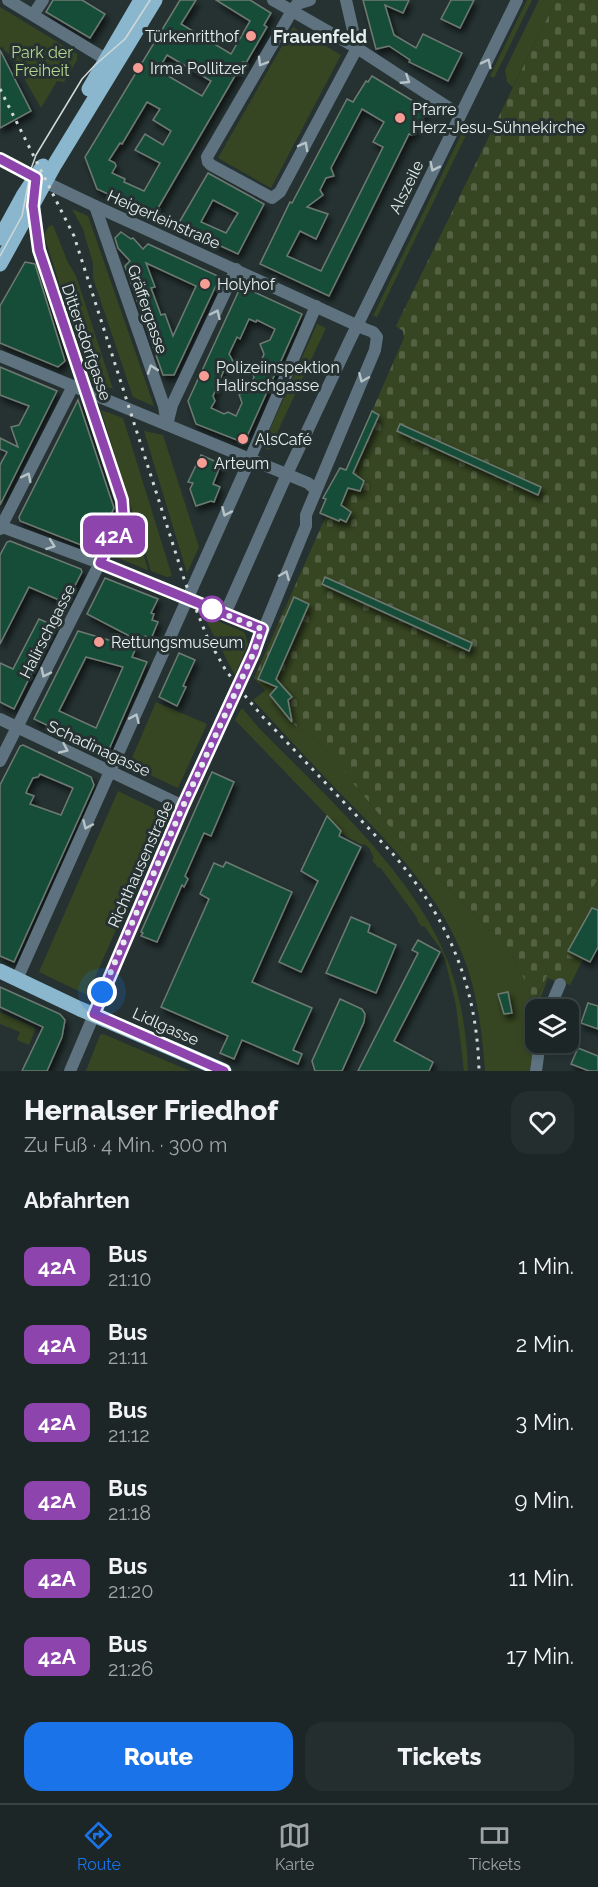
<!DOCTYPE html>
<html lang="de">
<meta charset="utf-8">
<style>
:root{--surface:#1c2626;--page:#252e2e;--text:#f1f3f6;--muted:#a0a5a7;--line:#3a4343;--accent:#1a73e8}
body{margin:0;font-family:Raleway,sans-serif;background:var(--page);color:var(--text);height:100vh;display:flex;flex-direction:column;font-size:22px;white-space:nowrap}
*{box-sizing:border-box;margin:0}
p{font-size:20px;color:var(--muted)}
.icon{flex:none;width:33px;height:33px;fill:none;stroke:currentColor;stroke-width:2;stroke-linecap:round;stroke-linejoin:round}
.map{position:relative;height:1071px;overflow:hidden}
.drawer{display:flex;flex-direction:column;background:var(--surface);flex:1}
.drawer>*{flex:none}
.badge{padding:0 12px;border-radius:9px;font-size:21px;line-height:39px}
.buttons{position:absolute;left:525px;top:999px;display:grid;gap:12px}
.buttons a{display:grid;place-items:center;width:54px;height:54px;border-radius:12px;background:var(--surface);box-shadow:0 3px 9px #0003,0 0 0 2px var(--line);font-size:30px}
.you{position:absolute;width:30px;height:30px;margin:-15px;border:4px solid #fff;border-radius:50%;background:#1a73e8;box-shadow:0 0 0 9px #1a73e833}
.map>.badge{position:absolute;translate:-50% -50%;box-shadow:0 0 0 3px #fff}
h2{padding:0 24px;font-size:22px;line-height:54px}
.round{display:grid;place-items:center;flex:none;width:63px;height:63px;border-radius:18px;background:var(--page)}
.overview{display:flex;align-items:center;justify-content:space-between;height:102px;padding:0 24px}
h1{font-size:28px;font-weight:800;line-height:45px}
.action{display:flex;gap:12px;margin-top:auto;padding:12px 24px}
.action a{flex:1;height:69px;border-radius:18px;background:var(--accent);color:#fff;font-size:24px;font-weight:800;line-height:69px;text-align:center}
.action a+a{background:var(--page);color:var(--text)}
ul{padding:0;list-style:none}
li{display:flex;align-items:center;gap:18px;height:78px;padding:0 24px}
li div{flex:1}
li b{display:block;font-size:22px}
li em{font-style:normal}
li .badge{min-width:66px;font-weight:700;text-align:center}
.dock{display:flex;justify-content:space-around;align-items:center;height:84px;border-top:2px solid var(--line);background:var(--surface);font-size:16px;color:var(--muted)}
.dock a{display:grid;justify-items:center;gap:3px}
.dock .selected{color:var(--accent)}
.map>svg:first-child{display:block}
.green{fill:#374622}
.cemetery{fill:url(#cemetery-stones)}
.building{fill:#184e38;stroke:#6e7973;stroke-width:1.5;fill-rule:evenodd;filter:url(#shadow)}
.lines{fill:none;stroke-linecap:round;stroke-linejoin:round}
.minor{stroke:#5e737f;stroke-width:12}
.major{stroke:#8ab7ce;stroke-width:15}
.tram{stroke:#d0d8d8;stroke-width:1.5}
.rail{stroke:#d0d8d8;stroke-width:3;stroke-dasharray:3 6;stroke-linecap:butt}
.oneway{stroke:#b6c3c7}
.line-casing{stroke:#fff;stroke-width:14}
.line{stroke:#8e44ad;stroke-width:9}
.walk{stroke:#e6eeee;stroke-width:6;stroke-dasharray:0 10.8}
.poi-dot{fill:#f59c95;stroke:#263232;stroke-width:2}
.stop-dot{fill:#fff;stroke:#8e44ad;stroke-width:3}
.labels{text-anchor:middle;stroke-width:6;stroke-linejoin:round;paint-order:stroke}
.poi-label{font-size:16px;fill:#e6eeee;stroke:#263232;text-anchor:start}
.park-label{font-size:16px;fill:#b8d792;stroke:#263232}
.street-label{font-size:16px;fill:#e6eeee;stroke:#263232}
.neighbourhood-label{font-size:18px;font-weight:bold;fill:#e6eeee;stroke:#263232}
</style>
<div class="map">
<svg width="598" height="1071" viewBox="0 0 598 1071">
<defs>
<pattern id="cemetery-stones" width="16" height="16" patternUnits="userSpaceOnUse" patternTransform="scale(1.5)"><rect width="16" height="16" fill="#374622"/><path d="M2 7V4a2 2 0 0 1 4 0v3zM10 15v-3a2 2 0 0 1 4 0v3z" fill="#546142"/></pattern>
<filter id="shadow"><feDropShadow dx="3" dy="5" stdDeviation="3" flood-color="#0009"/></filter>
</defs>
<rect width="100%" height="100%" fill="#263232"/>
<g class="green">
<path d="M527,0H532L494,78L490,76Z"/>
<path d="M539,0H556L513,87L507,82L505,70Z"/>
<path d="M0,7L77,54V60L64,82L57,81L41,108L11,55L5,51L2,46L0,48Z"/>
<path d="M293,27L341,55L271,188L218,158Z"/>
<path d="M463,131L467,133L377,317L373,316Z"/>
<path d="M72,209L88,216L154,406L133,397L131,391L93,278V263L83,229Z"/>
<path d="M53,225L68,263L76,276L113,389L90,380L44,235L49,226Z"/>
<path d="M317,324L326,328L269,450L262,447Z"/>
<path d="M101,410L123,418L172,576L167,577L151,571Z"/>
<path d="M144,431L163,435L199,547L187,573Z"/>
<path d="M133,523L148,569L147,570L116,557Z"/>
<path d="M203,615L244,632L248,644L235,675Z"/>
<path d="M266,690L300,731L306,727L415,857L467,906L514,958L527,985L532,1003H534L548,974L560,980L559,983L548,978L536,1010L535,1034L530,1071H485C482,1030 477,989 461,951C434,887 385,838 337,790C308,760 281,730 253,700Z"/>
<path d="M156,702L207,724L178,788L129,765Z"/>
<path d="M242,708L259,728C325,796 415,874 449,964C461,998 467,1035 468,1071H464L456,1005L445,960L440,948L424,926L422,927L417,920L418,919L380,867L378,868L372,860L374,858L369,848L364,844L362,845L340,833L341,830L235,720Z"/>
<path d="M118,791L167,815L87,995L39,972Z"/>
<path d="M598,878V930L570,985L563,982L561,951Z"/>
<path d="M0,1012L34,1027L35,1030L29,1045L17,1040L20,1032L0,1024Z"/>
<path d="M103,1034L190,1071H86L100,1035Z"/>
</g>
<path class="cemetery" d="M556,0H598V878L561,951L575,959L563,982L548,974L533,1003H532L527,985L514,958L467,906L415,857L306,727L300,731L254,678L326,516L320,513L326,499L324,496L340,468L346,470L404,338L403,331L396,326Z"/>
<g class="building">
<path d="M53,0H82L105,14L90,38L46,12Z"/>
<path d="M180,0H196L181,24L231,54L250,21L216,0H250L271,13L264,25L267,27L246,63L243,62L154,215L97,189L85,157ZM167,55L211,81L202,96L158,70ZM147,102L160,109L153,120L171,131L163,145L145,134L135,150L160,163L144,191L124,182L125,179L112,173L116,166L115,163L109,160L120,143L122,144Z"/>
<path d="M363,0H409L403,13L385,5L394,35L416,48L423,34L462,53L448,81L409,62L410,60L389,46L376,49Z"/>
<path d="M451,0H474L460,28L441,19Z"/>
<path d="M0,50L31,111L0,128Z"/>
<path d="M372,76L413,101L411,103L426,113L412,135L409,134L329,296L260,264L290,202L292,203L347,99L353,102L366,81L368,82ZM362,109L384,122L373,142L383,147L321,271L287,256L300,231L316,239L328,214L307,207L323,195L320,190L326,178L334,176L331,168Z"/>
<path d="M208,173L264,204L238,254L177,226ZM213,200L238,213L226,233L201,222Z"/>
<path d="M121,232L131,239L133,238L143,249L148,244L220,277L174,375H163L125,266L130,261L118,248L115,238ZM146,263L196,286L173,336L165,314L161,315L151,288L155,287Z"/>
<path d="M25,262L35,264L65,361L58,367L0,343V306Z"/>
<path d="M241,286L302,314L245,441L242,442L196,424L188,401ZM249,319L256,322L257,320L275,329L270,340L260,344L264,354L259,366L250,370L254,377L247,392L239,394L242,403L236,416L228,412L224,414L211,408L215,401L213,396L227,363L233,361L229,354L237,337L240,339Z"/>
<path d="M0,367L57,391L0,505V465L7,452L0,449V438L18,447L11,427L19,425L29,406L0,395Z"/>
<path d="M78,400L114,508L94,550L20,521L19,517Z"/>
<path d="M372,411L379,415L353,473L364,481L360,491L348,488L341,505L351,512L346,522L340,519L339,521L320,513L326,499L323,498L340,468L346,470Z"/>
<path d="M400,424L541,487L538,495L397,431Z"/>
<path d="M201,455L221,464L213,484L220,487L214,502L211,501L196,506L190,489L193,483L188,482Z"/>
<path d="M10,541L81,569L82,572L66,603L29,587L0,644V555L7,542Z"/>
<path d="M325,577L472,643L469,651L322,584Z"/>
<path d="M105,578L158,599L151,613L154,614L152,620L158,622L151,639L145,636L142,641H139L87,614Z"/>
<path d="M294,597L309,604L276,679L292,697L288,700L292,722L270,695L277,687L258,679Z"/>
<path d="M39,619L55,626L14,709L0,702V663L13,669Z"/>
<path d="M78,631L136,648L132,657L147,662L107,754L34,719ZM86,657L123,667L96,728L59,711Z"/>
<path d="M179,653L195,660L183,686L186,687L177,706L159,697Z"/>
<path d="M23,745L91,777L94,785L14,962L0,956V785L20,746ZM40,774L73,788L61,815L30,804L34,796L26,793L27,790L33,778L38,777Z"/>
<path d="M212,772L234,782L211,836L204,833L185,876L188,879L184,887L182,885L157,942L141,936L143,933L141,932Z"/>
<path d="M327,816L341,831L339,836L361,847L301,972L279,962L318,881L301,871Z"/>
<path d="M226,862L292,892L252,982L312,1008L293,1050L302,1054L298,1064L242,1040L234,1059L220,1053L228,1036L161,1007L209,899L200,894L214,863L223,867Z"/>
<path d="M592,908L598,910V947L590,962L568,951Z"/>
<path d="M351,917L370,925L368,932L396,945L376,993L326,973Z"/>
<path d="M418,940L440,952L394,1041L433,1062L429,1071H358L418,953L412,950Z"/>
<path d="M0,987L60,1014L65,1020L62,1037L47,1071H22L43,1027L0,1007Z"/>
<path d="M508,992L512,1013L504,1014L498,994Z"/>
<path d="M340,999L362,1009L365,1014L364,1022L342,1071H315L312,1061Z"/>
<path d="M588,1003L598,1006V1029L581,1023Z"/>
<path d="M578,1048L598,1056V1071H589L571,1064Z"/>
</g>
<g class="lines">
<g class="minor">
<path d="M8,0L112,63"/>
<path d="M273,0L357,48L460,115"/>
<path d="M310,0L297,4L292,11L207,157L208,162L211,165L272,198L280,192L357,48L346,0"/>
<path d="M33,15L43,0"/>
<path d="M0,159L26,173L95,206L365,329L373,332L377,337L375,350L306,515V526L254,653L183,806L70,1071"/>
<path d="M95,206L164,406L167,425"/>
<path d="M0,356L308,483L316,490"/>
<path d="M168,421L172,405L236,269"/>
<path d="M0,526L100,563L262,629"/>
<path d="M0,529L73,386"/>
<path d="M225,614L287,474L350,340L517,0"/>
<path d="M0,719L183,806"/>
<path d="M0,761L120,523L123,508L39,250L34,203"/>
<path d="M17,979L246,468L316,306"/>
<path d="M549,1010L560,984"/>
<path d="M536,1071L540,1042"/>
</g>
<g class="major">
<path d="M89,89L141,0"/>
<path d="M0,238L23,196L43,166"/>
<path d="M0,264L55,164L155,0"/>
<path d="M0,971L80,1009L224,1071"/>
</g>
<path class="tram" d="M0,256L22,216L31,169L36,155L82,79L95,65L125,39L150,0"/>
<path class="rail" d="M0,89L74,236L185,582L208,639L225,669L241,691L262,716L393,854C448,919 477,985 479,1071"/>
</g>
<defs><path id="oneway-chevron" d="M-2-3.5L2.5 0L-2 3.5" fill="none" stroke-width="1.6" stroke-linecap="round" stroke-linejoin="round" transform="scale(1.5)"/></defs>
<g class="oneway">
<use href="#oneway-chevron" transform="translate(262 62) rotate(120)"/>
<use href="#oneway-chevron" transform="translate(487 63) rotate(-64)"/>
<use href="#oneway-chevron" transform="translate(406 80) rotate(33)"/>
<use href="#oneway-chevron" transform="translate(304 146) rotate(-62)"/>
<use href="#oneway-chevron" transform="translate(434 167) rotate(116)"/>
<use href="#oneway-chevron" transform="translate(216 314) rotate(-65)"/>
<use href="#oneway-chevron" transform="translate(152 369) rotate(-109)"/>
<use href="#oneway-chevron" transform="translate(363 378) rotate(113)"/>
<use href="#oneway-chevron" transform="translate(27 477) rotate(-63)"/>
<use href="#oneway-chevron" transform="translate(226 512) rotate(114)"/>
<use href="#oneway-chevron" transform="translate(51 545) rotate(20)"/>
<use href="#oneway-chevron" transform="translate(285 575) rotate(-67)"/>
<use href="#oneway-chevron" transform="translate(45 673) rotate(116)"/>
<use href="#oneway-chevron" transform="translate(135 718) rotate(-66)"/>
<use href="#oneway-chevron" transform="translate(64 749) rotate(25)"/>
<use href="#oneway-chevron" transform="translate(87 825) rotate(114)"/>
</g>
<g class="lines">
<g class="line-casing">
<path id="line" d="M0,159L36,178L33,206L39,250L122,500L123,514L100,563L262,629L254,652L183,806L94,1014L224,1071"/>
</g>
<use href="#line" class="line"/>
<path class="walk" d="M102,992L183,806L254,652L262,629L212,609"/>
</g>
<g class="poi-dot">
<circle cx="251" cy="36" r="6"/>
<circle cx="138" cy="68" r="6"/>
<circle cx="400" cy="118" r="6"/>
<circle cx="205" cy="284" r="6"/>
<circle cx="204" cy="376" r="6"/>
<circle cx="243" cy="439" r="6"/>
<circle cx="202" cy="463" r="6"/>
<circle cx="99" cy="642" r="6"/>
</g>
<circle class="stop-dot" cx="212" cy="609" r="12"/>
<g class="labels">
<g class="poi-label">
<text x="239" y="42" text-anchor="end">Türkenritthof</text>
<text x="150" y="74">Irma Pollitzer</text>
<text x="412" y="115">Pfarre<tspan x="412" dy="18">Herz-Jesu-Sühnekirche</tspan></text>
<text x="217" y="290">Holyhof</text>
<text x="216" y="373">Polizeiinspektion<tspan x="216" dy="18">Halirschgasse</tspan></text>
<text x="255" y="445">AlsCafé</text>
<text x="214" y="469">Arteum</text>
<text x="111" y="648">Rettungsmuseum</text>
</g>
<g class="park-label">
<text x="42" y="58">Park der<tspan x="42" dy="18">Freiheit</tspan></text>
</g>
<g class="street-label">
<text transform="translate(406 187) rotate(-64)" y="6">Alszeile</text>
<text transform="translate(164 219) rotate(24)" y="6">Heigerleinstraße</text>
<text transform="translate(148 309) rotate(71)" y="6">Gräffergasse</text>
<text transform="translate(87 342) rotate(71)" y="6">Dittersdorfgasse</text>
<text transform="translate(47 631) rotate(-63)" y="6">Halirschgasse</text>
<text transform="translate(99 748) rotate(25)" y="6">Schadinagasse</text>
<text transform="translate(140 864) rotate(-66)" y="6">Richthausenstraße</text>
<text transform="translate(166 1026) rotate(24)" y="6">Lidlgasse</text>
</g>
<g class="neighbourhood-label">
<text x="320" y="43">Frauenfeld</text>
</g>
</g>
</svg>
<div class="buttons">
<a><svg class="icon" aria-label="layers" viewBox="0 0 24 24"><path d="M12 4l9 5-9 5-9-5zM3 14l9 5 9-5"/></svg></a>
</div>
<div class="you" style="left:102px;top:992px"></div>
<b class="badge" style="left:114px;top:535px;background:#8e44ad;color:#fff">42A</b>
</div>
<section class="drawer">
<div class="overview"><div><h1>Hernalser Friedhof</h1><p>Zu Fuß · 4 Min. · 300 m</p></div><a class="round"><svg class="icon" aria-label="heart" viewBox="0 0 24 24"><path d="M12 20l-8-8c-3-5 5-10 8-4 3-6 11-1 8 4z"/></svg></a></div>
<h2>Abfahrten</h2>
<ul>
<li><span class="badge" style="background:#8e44ad;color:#fff">42A</span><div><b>Bus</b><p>21:10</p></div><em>1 Min.</em></li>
<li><span class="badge" style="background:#8e44ad;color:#fff">42A</span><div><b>Bus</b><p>21:11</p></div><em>2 Min.</em></li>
<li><span class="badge" style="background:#8e44ad;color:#fff">42A</span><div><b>Bus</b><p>21:12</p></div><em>3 Min.</em></li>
<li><span class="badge" style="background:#8e44ad;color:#fff">42A</span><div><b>Bus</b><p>21:18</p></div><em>9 Min.</em></li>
<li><span class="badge" style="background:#8e44ad;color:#fff">42A</span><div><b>Bus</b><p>21:20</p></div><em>11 Min.</em></li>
<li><span class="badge" style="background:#8e44ad;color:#fff">42A</span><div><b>Bus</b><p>21:26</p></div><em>17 Min.</em></li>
</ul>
<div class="action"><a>Route</a><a>Tickets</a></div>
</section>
<nav class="dock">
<a class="selected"><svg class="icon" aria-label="directions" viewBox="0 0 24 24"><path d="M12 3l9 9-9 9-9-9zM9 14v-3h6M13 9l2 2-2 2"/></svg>Route</a>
<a><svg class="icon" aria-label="map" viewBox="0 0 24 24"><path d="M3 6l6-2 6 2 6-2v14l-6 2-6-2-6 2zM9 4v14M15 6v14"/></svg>Karte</a>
<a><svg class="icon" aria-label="tickets" viewBox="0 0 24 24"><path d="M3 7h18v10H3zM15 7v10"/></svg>Tickets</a>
</nav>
